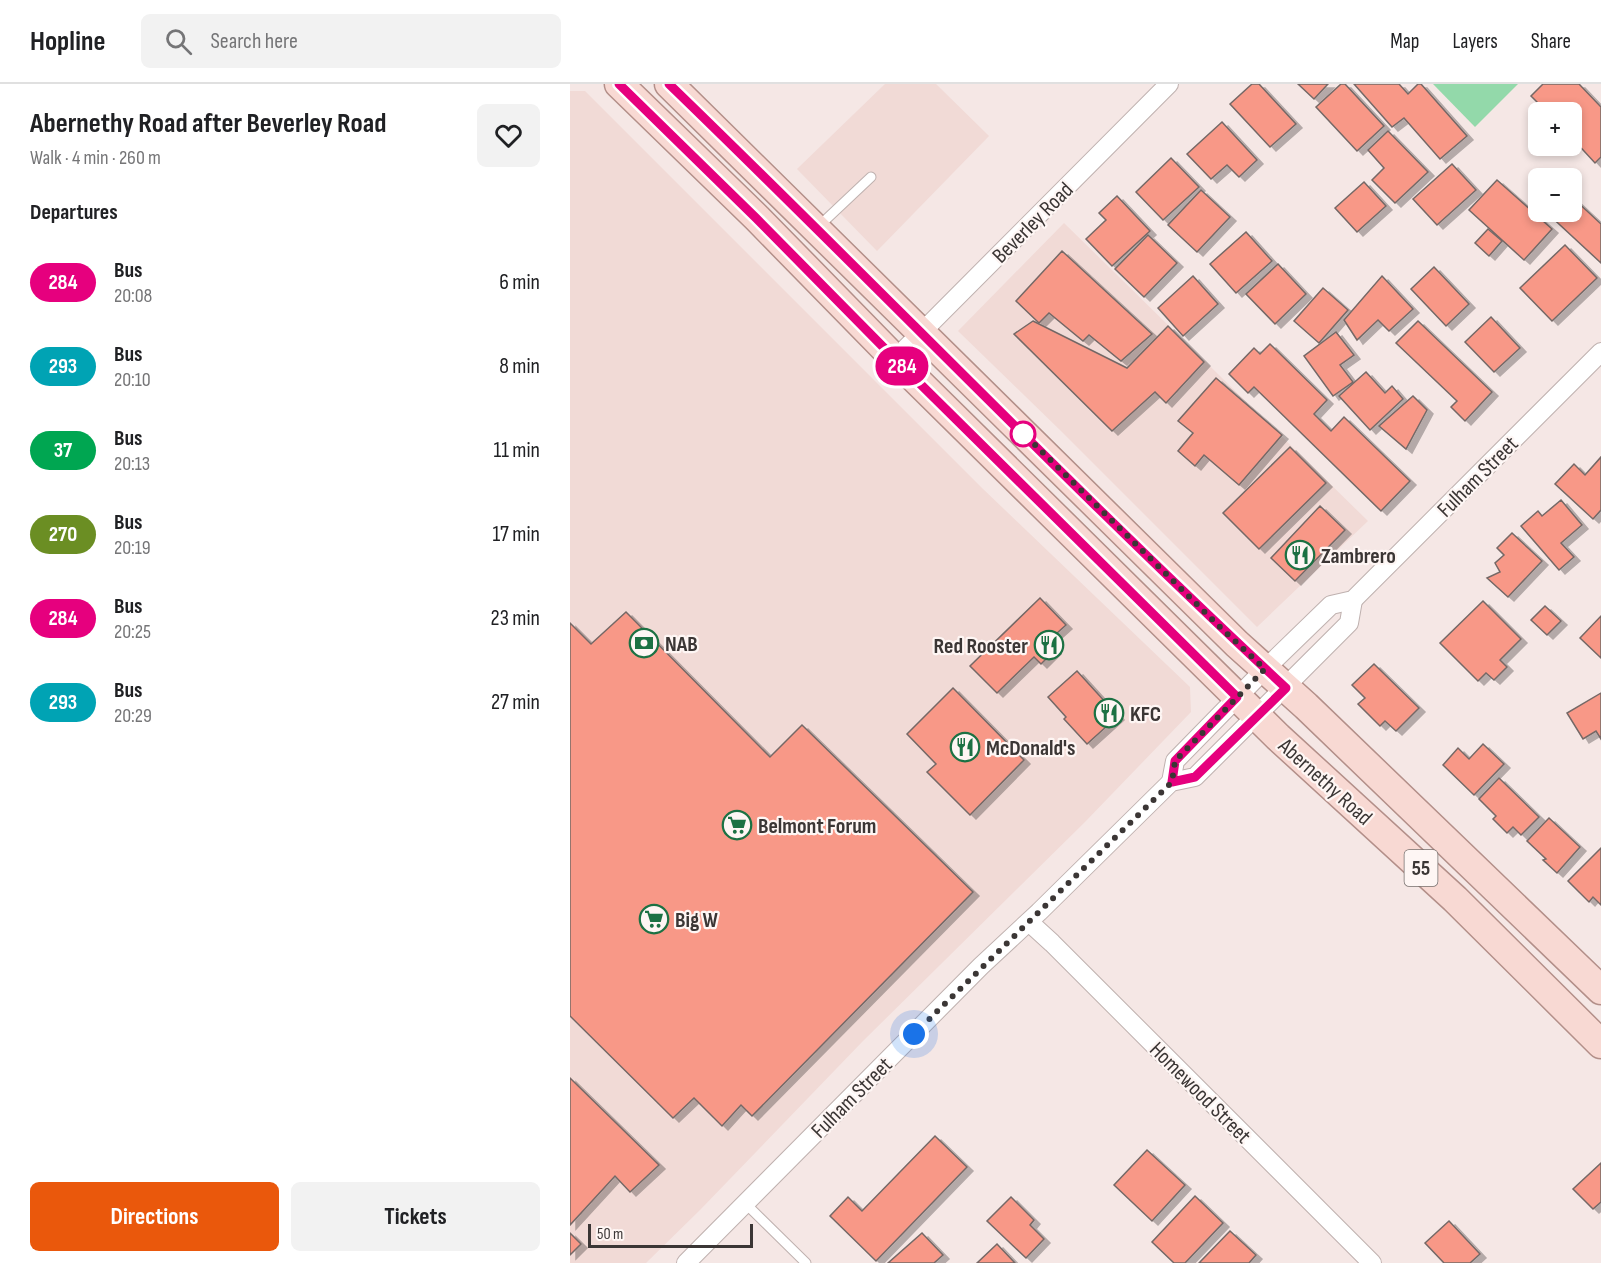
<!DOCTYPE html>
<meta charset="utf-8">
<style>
:root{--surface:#fff;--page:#f2f2f2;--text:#202124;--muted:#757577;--line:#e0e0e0;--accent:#ea580c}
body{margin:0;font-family:"Sofia Sans Condensed",sans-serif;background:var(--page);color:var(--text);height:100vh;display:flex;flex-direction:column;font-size:22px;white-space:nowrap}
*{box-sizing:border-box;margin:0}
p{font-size:20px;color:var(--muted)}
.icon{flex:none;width:33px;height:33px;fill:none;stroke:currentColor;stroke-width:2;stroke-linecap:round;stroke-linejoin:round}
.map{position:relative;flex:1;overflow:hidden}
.details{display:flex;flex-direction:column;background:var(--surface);width:570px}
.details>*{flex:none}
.badge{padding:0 12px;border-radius:20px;font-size:21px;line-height:39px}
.buttons{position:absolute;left:958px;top:18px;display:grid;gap:12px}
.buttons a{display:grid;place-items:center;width:54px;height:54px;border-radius:9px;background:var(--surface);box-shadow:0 3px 9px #0003;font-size:30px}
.scale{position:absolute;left:18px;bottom:15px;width:165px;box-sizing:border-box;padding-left:6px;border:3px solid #3b3635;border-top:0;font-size:16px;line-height:21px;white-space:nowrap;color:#3b3635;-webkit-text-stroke:4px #fef6f4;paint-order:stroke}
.you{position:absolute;width:30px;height:30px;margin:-15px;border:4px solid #fff;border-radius:50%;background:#1a73e8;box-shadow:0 0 0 9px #1a73e833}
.map>.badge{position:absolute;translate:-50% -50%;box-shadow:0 0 0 3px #fff}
h2{padding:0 30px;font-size:22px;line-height:54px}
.round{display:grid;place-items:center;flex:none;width:63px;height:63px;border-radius:9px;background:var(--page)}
.headline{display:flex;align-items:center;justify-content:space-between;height:102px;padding:0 30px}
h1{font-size:28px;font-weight:700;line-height:45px}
.button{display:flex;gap:12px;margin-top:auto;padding:12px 30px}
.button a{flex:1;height:69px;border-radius:9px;background:var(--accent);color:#fff;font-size:24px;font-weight:700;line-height:69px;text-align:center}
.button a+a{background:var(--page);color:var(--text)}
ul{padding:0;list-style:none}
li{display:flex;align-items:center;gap:18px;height:84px;padding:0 30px}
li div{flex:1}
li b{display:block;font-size:22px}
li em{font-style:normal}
li .badge{min-width:66px;font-weight:700;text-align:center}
header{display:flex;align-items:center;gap:36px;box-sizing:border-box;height:84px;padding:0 30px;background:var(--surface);border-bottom:2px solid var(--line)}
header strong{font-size:28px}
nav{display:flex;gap:33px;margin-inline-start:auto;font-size:21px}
.search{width:420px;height:54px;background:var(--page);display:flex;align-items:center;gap:15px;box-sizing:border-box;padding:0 21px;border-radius:9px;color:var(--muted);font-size:22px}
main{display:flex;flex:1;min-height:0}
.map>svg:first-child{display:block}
.built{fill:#f1dad6}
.green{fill:#93d9aa}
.building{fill:#f89887;stroke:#746866;stroke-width:1.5;filter:url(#shadow)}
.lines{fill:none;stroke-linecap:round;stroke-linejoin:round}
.lane-casing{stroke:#bfb1af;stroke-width:11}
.street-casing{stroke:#bfb1af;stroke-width:20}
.primary-casing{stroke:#b38f89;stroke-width:31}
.lane{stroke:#fff;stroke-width:9}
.street{stroke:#fff;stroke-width:18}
.primary{stroke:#f8d9d3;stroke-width:28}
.line-casing{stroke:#fff;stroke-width:14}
.line{stroke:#e6007e;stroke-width:9}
.walk{stroke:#3b3635;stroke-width:6;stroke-dasharray:0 10.8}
.stop-dot{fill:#fff;stroke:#e6007e;stroke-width:3}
.labels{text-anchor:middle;stroke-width:4.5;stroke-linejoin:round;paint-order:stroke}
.shield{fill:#fef6f4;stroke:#76706e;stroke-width:1.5}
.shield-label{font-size:21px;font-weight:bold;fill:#3b3635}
.street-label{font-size:22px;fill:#3b3635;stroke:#fef6f4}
.poi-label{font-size:22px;font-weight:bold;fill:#3b3635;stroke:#fef6f4;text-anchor:start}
</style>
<header>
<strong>Hopline</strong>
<div class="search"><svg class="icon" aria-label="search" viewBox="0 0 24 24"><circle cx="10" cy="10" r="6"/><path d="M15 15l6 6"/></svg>Search here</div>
<nav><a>Map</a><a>Layers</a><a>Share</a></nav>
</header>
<main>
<section class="details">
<div class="headline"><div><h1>Abernethy Road after Beverley Road</h1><p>Walk · 4 min · 260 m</p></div><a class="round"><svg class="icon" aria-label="heart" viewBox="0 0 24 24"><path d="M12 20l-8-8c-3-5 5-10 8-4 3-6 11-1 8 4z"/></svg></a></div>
<h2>Departures</h2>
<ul>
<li><span class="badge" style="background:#e6007e;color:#fff">284</span><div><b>Bus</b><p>20:08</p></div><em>6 min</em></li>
<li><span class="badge" style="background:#00a3b4;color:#fff">293</span><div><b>Bus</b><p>20:10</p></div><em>8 min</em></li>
<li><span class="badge" style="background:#00a651;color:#fff">37</span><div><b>Bus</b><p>20:13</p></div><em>11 min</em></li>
<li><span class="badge" style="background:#6b8e23;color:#fff">270</span><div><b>Bus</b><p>20:19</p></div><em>17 min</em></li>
<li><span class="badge" style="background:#e6007e;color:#fff">284</span><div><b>Bus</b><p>20:25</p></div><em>23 min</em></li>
<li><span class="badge" style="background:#00a3b4;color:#fff">293</span><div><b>Bus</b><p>20:29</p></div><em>27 min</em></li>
</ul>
<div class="button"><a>Directions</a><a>Tickets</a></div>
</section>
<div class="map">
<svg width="1031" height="1179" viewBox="0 0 1031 1179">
<defs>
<filter id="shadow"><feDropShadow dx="6" dy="4" stdDeviation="0" flood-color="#0004"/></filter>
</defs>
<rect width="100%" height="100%" fill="#f5e7e5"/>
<g class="built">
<path d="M315,0H366L419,52L307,167L227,85Z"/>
<path d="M0,7H15L412,404L620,603L621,628L515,738L293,957L130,1126L76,1179H0Z"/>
<path d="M494,139L798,437L687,543L492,348L388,247Z"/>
</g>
<path class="green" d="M863,0H948L905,43Z"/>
<g class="building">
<path d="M682,0H689L726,40L700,63L660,20Z"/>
<path d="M728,0H758L744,15Z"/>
<path d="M771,0H775L814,42L787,67L746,23Z"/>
<path d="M784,0H829L838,10L848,0H851L897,52L870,75L834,34L822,43Z"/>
<path d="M973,0H1009L1031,23V73L1025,79L1002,54V28H977L961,12Z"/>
<path d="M652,38L687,76L669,93L657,81L641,95L617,70Z"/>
<path d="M818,47L858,88L825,119L802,96L814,84L798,66Z"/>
<path d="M601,74L629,103L593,136L566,108Z"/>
<path d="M882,80L906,106L867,141L843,115Z"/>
<path d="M927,96L982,145L954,176L899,126Z"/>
<path d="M794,98L816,122L787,148L765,124Z"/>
<path d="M631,106L660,133L627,168L598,141Z"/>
<path d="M547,112L580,147L542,182L516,155L536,136L529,129Z"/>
<path d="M1002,113L1031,140V179L976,128H1002Z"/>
<path d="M918,145L932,157L919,172L905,159Z"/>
<path d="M676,148L702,177L666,209L640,180Z"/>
<path d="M578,151L607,179L574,213L545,185Z"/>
<path d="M995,161L1027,194L982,237L950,204Z"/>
<path d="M492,167L582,250L551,277L519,251L513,257L479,229L469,239L446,217Z"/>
<path d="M708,180L736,210L705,240L676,210Z"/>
<path d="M864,183L899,220L876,242L841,205Z"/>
<path d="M623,192L648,220L613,252L588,224Z"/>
<path d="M812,192L843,225L819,247L808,236L787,256L774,236Z"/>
<path d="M753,204L778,226L749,259L724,237Z"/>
<path d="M921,233L950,264L924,288L895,258Z"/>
<path d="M463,237L557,284L598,242L634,278L596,319L585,308L542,347L444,250Z"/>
<path d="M848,237L922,308L895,337L881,323L887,317L826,259Z"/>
<path d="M766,248L784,271L770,281L783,298L763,312L734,272Z"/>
<path d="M700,260L757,316L744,330L761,347L774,333L840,397L811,427L684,303L678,309L659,290L684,264L690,270Z"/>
<path d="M796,288L815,309L822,302L833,315L800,346L769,312Z"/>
<path d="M646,294L712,351L669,401L634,371L625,382L608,367L623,349L608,337Z"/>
<path d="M843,312L857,326L836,365L809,342Z"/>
<path d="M720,363L756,399L689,465L653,429Z"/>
<path d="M1031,373V426L1023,435L985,400L1004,380L1015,391Z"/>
<path d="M991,416L1012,441L991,459L1004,473L989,486L951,442L968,427L972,432Z"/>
<path d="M750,422L775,446L725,497L701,474Z"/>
<path d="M942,449L972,477L938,513L917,494L930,488L925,479L934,471L927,464Z"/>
<path d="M470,514L496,541L477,558L485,566L471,580L464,573L427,609L400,582Z"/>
<path d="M913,517L951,555L930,576L937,583L924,596L916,589L908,597L870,559Z"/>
<path d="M975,522L991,537L977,551L961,536Z"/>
<path d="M56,528L200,673L232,641L403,808L182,1032L171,1021L152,1042L124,1014L103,1034L0,932V539L21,560Z"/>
<path d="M1031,532V574L1010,554Z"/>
<path d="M804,580L849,624L826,647L815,637L810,642L788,620L795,614L782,601Z"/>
<path d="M507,587L548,632L517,660L494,635L496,633L478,613Z"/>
<path d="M383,604L454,676L400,731L357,688L366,680L337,650Z"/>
<path d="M1031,609V655L1026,647L1013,655L997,629Z"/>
<path d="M913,660L934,680L904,711L873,681L888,664L899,675Z"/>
<path d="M929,694L969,733L951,751L943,743L937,749L923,735L926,732L909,715Z"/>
<path d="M979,734L1010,763L987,789L973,776L976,775L957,757Z"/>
<path d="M1031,764V821L1023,813L1019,818L998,797Z"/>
<path d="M0,994L89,1081L60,1108L45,1092L0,1141Z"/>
<path d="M365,1052L397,1083L306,1177L260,1132L278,1113L292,1127Z"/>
<path d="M577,1066L615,1101L582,1137L544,1101Z"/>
<path d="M1031,1079V1118L1023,1125L1003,1105Z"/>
<path d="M625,1112L653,1139L615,1179H604L582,1158Z"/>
<path d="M441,1113L464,1136L460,1141L474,1155L456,1174L417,1137Z"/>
<path d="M879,1137L910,1170L900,1179H874L855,1159Z"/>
<path d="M660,1147L686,1171L679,1179H629Z"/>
<path d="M0,1149L11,1160L0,1171Z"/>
<path d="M352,1149L373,1171L364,1179H318Z"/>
<path d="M427,1160L445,1179H407Z"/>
</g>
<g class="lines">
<g class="lane-casing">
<g id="lane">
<path d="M249,142L301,93"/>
<path d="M176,1120L236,1179"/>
</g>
</g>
<g class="street-casing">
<g id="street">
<path d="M325,275L599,0"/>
<path d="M601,698L605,677L695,585L761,521L783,516L1031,268"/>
<path d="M459,838L482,859L802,1179"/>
<path d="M116,1179L411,882L469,828L601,698L625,693L779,539L783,516"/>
</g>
</g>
<g class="primary-casing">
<g id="primary">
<path d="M49,0L187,134L325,275L708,653L885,815L1031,960"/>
<path d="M99,0L667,560L736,622L1031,906"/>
</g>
</g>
<use href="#lane" class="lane"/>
<use href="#street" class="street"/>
<use href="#primary" class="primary"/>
</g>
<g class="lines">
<g class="line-casing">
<path id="line" d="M49,0L186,134L325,275L667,613L605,677L602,698L625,693L716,604C505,408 306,200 99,0"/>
</g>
<use href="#line" class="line"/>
<path class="walk" d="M344,950L602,698L605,677L695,585L651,544L452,348L453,350"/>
</g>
<defs>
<g id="restaurant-ring" transform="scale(1.5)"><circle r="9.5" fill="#fef6f4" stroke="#1c7143" stroke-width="1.5"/><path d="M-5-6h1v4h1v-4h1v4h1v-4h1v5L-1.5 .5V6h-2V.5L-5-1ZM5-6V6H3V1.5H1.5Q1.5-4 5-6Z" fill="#1c7143"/></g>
<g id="bank-ring" transform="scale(1.5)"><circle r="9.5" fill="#fef6f4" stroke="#1c7143" stroke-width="1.5"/><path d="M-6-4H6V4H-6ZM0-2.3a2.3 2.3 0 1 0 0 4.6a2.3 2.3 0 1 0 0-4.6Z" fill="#1c7143"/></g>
<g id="supermarket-ring" transform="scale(1.5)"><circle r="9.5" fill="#fef6f4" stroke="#1c7143" stroke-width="1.5"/><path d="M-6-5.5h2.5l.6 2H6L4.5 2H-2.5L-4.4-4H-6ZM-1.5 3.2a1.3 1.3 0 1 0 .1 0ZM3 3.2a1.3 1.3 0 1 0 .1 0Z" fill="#1c7143"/></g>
</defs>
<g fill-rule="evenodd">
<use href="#restaurant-ring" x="730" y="471"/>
<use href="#bank-ring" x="74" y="559"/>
<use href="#restaurant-ring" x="479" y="561"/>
<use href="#restaurant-ring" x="539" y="629"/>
<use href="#restaurant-ring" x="395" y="663"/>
<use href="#supermarket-ring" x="167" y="741"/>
<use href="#supermarket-ring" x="84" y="835"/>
</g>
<circle class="stop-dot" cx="453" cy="350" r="12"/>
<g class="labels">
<rect class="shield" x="834.5" y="766" width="33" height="36" rx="4.5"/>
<g class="shield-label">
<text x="851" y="791">55</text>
</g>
<g class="street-label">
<text transform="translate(462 138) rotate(-45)" y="8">Beverley Road</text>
<text transform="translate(907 392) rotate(-45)" y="8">Fulham Street</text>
<text transform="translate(756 697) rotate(42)" y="8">Abernethy Road</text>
<text transform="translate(631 1008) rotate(45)" y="8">Homewood Street</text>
<text transform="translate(281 1013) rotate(-45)" y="8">Fulham Street</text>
</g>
<g class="poi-label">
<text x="751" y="479">Zambrero</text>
<text x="95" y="567">NAB</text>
<text x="458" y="569" text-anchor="end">Red Rooster</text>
<text x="560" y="637">KFC</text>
<text x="416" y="671">McDonald's</text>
<text x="188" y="749">Belmont Forum</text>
<text x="105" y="843">Big W</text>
</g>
</g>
</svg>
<div class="buttons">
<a>+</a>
<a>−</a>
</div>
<div class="scale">50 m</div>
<div class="you" style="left:344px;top:950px"></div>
<b class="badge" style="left:332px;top:282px;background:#e6007e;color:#fff">284</b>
</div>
</main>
